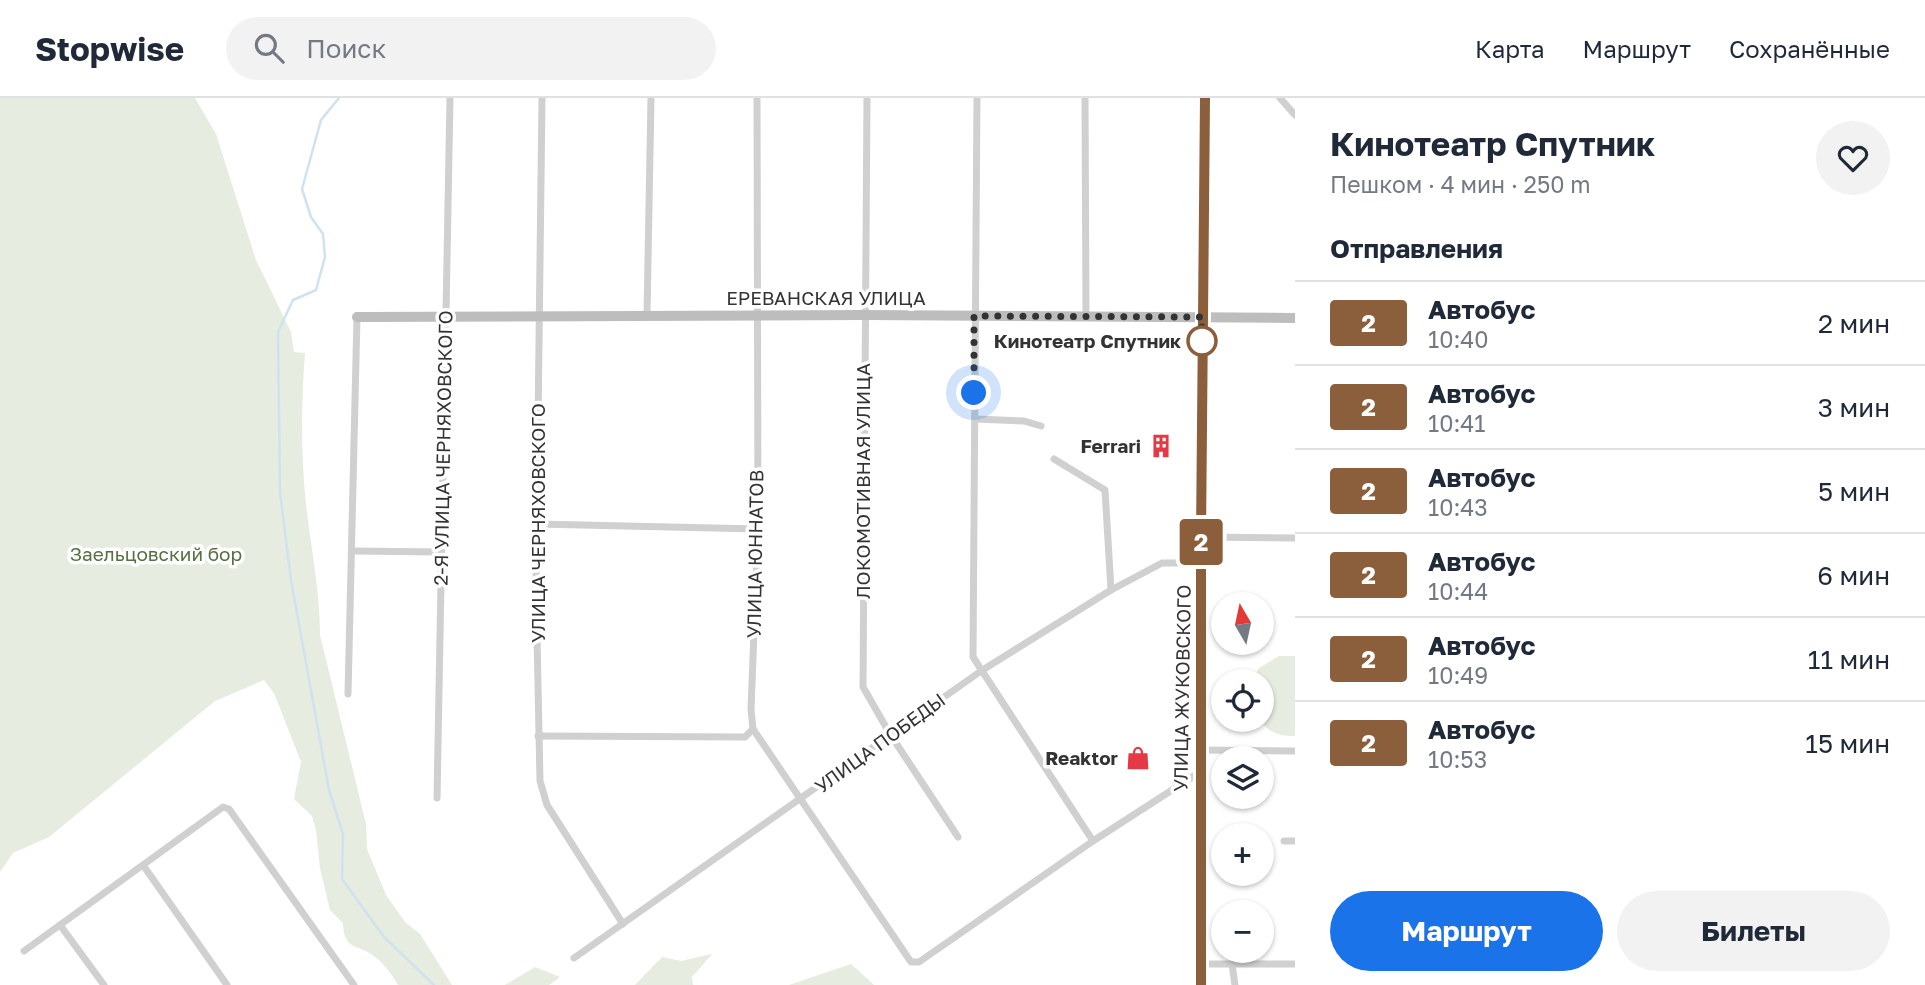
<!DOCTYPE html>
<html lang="ru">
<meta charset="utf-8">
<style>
:root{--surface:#fff;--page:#f2f2f3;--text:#1f2937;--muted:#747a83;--line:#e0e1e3;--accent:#1a73e8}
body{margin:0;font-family:"Golos Text",sans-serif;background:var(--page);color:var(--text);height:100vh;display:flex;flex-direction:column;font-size:26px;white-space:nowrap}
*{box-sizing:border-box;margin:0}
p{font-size:23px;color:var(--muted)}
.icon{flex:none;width:38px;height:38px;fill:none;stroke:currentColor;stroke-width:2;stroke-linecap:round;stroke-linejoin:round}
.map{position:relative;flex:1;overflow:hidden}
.side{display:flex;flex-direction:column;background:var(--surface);width:630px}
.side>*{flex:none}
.badge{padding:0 14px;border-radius:5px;font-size:24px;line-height:46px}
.needle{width:46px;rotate:351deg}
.fabs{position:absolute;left:1211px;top:494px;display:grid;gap:14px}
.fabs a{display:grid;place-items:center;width:63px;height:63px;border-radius:50%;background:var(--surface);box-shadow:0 2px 5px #0004;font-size:35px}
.you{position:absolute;width:35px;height:35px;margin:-18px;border:5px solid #fff;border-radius:50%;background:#1a73e8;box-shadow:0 0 0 10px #1a73e833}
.map>.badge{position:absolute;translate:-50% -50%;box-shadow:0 0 0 4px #fff}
h2{padding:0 35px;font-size:26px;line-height:63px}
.round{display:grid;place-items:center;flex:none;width:74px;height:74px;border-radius:37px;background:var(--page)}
.head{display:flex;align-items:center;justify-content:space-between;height:119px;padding:0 35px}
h1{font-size:33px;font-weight:700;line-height:52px}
.action{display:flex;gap:14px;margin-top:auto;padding:14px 35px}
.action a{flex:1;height:80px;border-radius:42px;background:var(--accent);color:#fff;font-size:28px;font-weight:700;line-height:80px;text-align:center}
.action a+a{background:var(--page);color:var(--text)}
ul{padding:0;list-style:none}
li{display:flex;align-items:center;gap:21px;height:84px;padding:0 35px;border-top:2px solid var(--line)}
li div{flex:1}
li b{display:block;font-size:26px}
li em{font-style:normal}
li .badge{min-width:77px;font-weight:700;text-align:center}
header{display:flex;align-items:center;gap:42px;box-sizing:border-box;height:98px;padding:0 35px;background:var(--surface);border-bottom:2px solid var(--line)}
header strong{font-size:33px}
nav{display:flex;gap:38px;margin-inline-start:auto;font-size:24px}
.search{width:490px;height:63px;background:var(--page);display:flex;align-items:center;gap:18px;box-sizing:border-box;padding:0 24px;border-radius:38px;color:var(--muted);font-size:26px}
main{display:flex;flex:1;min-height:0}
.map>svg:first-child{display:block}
.green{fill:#e6ecdf}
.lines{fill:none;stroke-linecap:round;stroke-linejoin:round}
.stream{stroke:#cfe2ee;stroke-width:2.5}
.building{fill:#1a1a1a}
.street{stroke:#d0d0d0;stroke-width:7}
.secondary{stroke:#bdbdbd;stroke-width:10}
.primary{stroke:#ababab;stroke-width:12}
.line-casing{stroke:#fff;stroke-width:16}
.line{stroke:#8b5e3c;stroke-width:10}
.walk{stroke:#333;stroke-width:7;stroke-dasharray:0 12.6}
.stop-dot{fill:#fff;stroke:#8b5e3c;stroke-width:3.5}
.labels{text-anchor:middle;stroke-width:7;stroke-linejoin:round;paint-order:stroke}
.street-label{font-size:19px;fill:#333;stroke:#fff}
.stop-label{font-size:19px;font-weight:bold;fill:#333;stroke:#fff;text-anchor:end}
.poi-label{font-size:19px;font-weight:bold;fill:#333;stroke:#fff;text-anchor:end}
.park-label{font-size:19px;fill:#56703f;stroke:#fff}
</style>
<header>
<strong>Stopwise</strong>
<div class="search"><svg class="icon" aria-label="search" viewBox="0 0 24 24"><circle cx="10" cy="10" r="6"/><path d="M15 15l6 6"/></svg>Поиск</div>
<nav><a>Карта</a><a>Маршрут</a><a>Сохранённые</a></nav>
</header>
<main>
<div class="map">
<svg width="1295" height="887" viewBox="0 0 1295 887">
<rect width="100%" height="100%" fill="#fff"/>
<g class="green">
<path d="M0,0H195L216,36L256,162L291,234L294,254L305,255C301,306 301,357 306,407C311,450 320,493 320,537L366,726L367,751L386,797L405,824L420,836L452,887H398C392,876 382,863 371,856C355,846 344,851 343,825L330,812L320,770L316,732L312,718L294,701L301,664L274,595L264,582L215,603L49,739L13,755L0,774Z"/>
<path d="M1279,558H1295V638C1279,638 1269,635 1259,621H1262V583L1253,581L1259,570Z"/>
<path d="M712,856L692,879L693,887H635L662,859L681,863Z"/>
<path d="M851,866L874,887H789Z"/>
<path d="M535,869L560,879L549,887H505Z"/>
</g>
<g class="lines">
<path class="stream" d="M339,0L321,22L302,91L311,119L323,136L325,159L316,192L293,202L278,234L280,395L291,482L329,692L343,736L342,781L384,839L434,887"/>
</g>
<path class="building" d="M1153,337H1168L1169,358H1154Z"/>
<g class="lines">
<g class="street">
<path d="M542,0L536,490L540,683L547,707L623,826"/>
<path d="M757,0L758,431L751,611L753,631L911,864H919L1093,743L1200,674"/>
<path d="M867,0L863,589L890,636L958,739"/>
<path d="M977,0L973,559L1093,743"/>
<path d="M1085,0L1086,219"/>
<path d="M1280,0L1295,17"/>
<path d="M647,217L651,0"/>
<path d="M975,321L1024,323L1041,328"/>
<path d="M1054,361L1105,392L1111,492"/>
<path d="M537,426L758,431"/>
<path d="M1201,439L1295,440"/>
<path d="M353,453L441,454"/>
<path d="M348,596L357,219"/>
<path d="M538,638L745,639L753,631"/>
<path d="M1201,652L1295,653"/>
<path d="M437,700L450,0"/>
<path d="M1284,743H1295"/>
<path d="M143,767L227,887"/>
<path d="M60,827L104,887"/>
<path d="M24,853L223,709L229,711L354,887"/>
<path d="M574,860L981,573L1111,492L1162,465H1202"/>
<path d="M1200,866H1295"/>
<path d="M1232,866L1235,887"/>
</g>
<path class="secondary" d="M357,219L864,217L1295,220"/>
<path class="primary" d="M1201,887V439L1205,0"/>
</g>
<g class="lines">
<g class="line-casing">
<path id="line" d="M1201,887V439L1205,0"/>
</g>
<use href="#line" class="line"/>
<path class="walk" d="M974,295V218L1202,219V243"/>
</g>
<defs>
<g id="building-bare" transform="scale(1.89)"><path d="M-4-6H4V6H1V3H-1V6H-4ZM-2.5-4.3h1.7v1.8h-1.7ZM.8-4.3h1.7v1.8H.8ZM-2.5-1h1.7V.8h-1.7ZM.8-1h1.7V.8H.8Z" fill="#e63946" stroke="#fff" stroke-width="2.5" paint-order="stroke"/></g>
<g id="shop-bare" transform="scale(1.89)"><path d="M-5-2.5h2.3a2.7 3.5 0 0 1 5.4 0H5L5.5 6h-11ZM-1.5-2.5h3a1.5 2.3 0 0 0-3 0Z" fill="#e63946" stroke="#fff" stroke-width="2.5" paint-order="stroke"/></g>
</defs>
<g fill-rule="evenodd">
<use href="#building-bare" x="1161" y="348"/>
<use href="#shop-bare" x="1138" y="660"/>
</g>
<circle class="stop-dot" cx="1202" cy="243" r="14"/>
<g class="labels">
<g class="street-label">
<text x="826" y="207">ЕРЕВАНСКАЯ УЛИЦА</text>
<text transform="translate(443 350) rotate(-89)" y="7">2-Я УЛИЦА ЧЕРНЯХОВСКОГО</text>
<text transform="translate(863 383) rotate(-90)" y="7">ЛОКОМОТИВНАЯ УЛИЦА</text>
<text transform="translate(538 425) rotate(-90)" y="7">УЛИЦА ЧЕРНЯХОВСКОГО</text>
<text transform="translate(755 456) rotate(-89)" y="7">УЛИЦА ЮННАТОВ</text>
<text transform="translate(1182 590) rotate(-89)" y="7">УЛИЦА ЖУКОВСКОГО</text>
<text transform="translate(880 645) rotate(-36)" y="7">УЛИЦА ПОБЕДЫ</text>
</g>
<g class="stop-label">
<text x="1181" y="250">Кинотеатр Спутник</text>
</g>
<g class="poi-label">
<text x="1141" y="355">Ferrari</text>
<text x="1118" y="667">Reaktor</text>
</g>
<g class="park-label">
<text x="156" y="463">Заельцовский бор</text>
</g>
</g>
</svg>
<div class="fabs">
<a><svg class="needle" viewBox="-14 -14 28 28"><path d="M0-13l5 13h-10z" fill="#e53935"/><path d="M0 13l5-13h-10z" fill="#747a83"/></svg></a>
<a><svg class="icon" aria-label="locate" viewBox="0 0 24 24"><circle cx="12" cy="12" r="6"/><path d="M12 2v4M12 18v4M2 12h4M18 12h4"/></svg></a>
<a><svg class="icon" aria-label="layers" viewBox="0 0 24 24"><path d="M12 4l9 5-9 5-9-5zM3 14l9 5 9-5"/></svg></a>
<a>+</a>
<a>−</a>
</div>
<div class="you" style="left:974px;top:295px"></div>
<b class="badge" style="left:1201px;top:444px;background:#8b5e3c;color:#fff">2</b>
</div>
<section class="side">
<div class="head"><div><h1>Кинотеатр Спутник</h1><p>Пешком · 4 мин · 250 m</p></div><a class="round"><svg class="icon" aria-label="heart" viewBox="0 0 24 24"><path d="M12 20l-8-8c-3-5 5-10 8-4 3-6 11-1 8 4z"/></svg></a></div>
<h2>Отправления</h2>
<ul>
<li><span class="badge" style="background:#8b5e3c;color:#fff">2</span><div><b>Автобус</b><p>10:40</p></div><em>2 мин</em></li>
<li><span class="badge" style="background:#8b5e3c;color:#fff">2</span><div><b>Автобус</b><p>10:41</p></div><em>3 мин</em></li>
<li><span class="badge" style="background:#8b5e3c;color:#fff">2</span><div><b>Автобус</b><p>10:43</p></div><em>5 мин</em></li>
<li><span class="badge" style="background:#8b5e3c;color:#fff">2</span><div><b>Автобус</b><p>10:44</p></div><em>6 мин</em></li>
<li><span class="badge" style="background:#8b5e3c;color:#fff">2</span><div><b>Автобус</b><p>10:49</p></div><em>11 мин</em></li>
<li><span class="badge" style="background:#8b5e3c;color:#fff">2</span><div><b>Автобус</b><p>10:53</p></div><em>15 мин</em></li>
</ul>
<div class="action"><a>Маршрут</a><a>Билеты</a></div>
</section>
</main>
